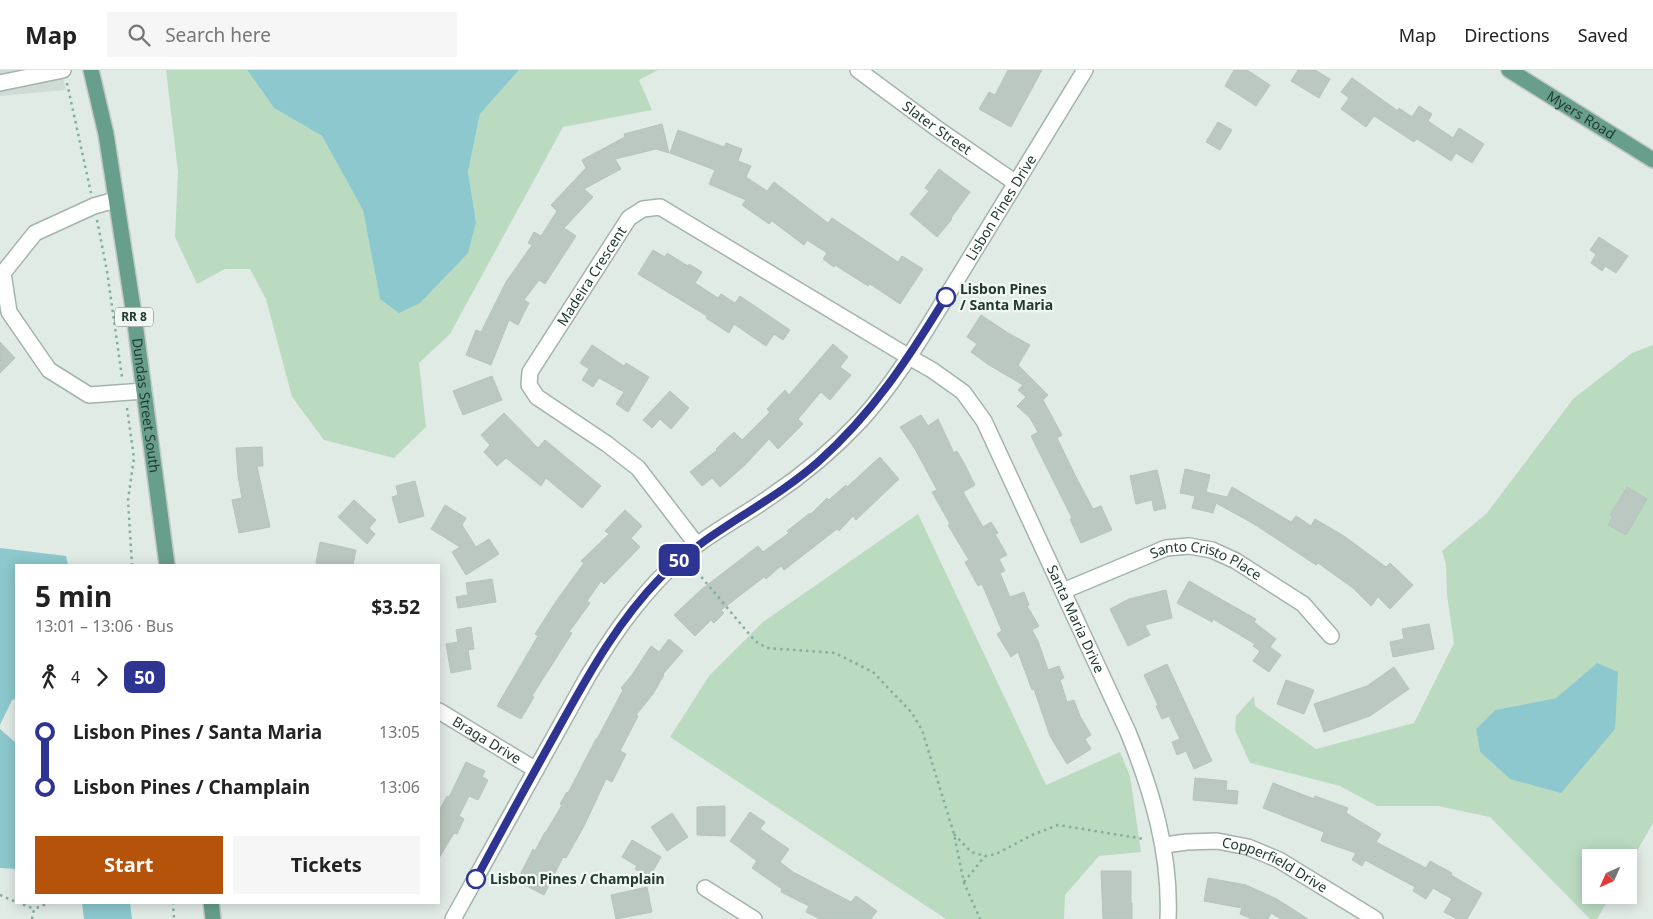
<!DOCTYPE html>
<meta charset="utf-8">
<style>
:root{--surface:#fff;--page:#f6f6f6;--text:#222;--muted:#767676;--line:#e0e0e0;--accent:#b45309}
body{margin:0;font-family:"Noto Sans",sans-serif;background:var(--page);color:var(--text);height:100vh;display:flex;flex-direction:column;font-size:19px;white-space:nowrap}
*{box-sizing:border-box;margin:0}
p{font-size:16px;color:var(--muted)}
.icon{flex:none;width:28px;height:28px;fill:none;stroke:currentColor;stroke-width:2;stroke-linecap:round;stroke-linejoin:round}
.map{position:relative;flex:1;overflow:hidden}
.panel{position:absolute;left:15px;top:494px;width:425px;height:340px;display:flex;flex-direction:column;background:var(--surface);border-radius:0px;box-shadow:0 2px 12px #0003}
.panel>*{flex:none}
.badge{padding:0 10px;border-radius:8px;font-size:18px;line-height:32px}
.needle{width:32px;rotate:225deg}
.buttons{position:absolute;left:1582px;top:779px;display:grid;gap:10px}
.buttons a{display:grid;place-items:center;width:55px;height:55px;border-radius:0px;background:var(--surface);box-shadow:0 2px 12px #0003;font-size:25px}
.map>.badge{position:absolute;translate:-50% -50%;box-shadow:0 0 0 2px #fff}
.legs{display:flex;align-items:center;gap:8px;height:55px;padding:0 20px;font-size:16px}
.legs p{margin-inline-start:auto}
.overview{display:flex;align-items:center;justify-content:space-between;height:85px;padding:0 20px}
h1{font-size:28px;font-weight:700;line-height:38px}
.cta{display:flex;gap:10px;margin-top:auto;padding:10px 20px}
.cta a{flex:1;height:58px;border-radius:0px;background:var(--accent);color:#fff;font-size:20px;font-weight:700;line-height:58px;text-align:center}
.cta a+a{background:var(--page);color:var(--text)}
ul{padding:0 20px;list-style:none}
li{display:flex;align-items:center;gap:18px;height:55px;font-size:19px}
li i{display:grid;place-items:center;width:8px;height:100%;margin:0 6px;background:currentColor}
li i::after{content:'';width:12px;height:12px;margin:-6px;border:4px solid;border-radius:50%;background:var(--surface)}
li p{margin-inline-start:auto}
li:first-child i{background:linear-gradient(#0000 50%,currentColor 0)}
li:last-child i{background:linear-gradient(currentColor 50%,#0000 0)}
header{display:flex;align-items:center;gap:30px;box-sizing:border-box;height:70px;padding:0 25px;background:var(--surface);border-bottom:1px solid var(--line)}
header strong{font-size:24px}
nav{display:flex;gap:28px;margin-inline-start:auto;font-size:18px}
.search{width:350px;height:45px;background:var(--page);display:flex;align-items:center;gap:12px;box-sizing:border-box;padding:0 18px;border-radius:0px;color:var(--muted);font-size:19px}
.map>svg:first-child{display:block}
.built{fill:#cfdbd5}
.green{fill:#bbdbc1;fill-rule:evenodd}
.water{fill:#8cc8cd}
.building{fill:#bac8c1;stroke:#b4c4bc}
.lines{fill:none;stroke-linecap:round;stroke-linejoin:round}
.minor-casing{stroke:#a4b3ac;stroke-width:18}
.major-casing{stroke:#c1c8c6;stroke-width:18}
.path{stroke:#83ad9c;stroke-width:2.5;stroke-dasharray:2.5 4;stroke-linecap:butt}
.minor{stroke:#fff;stroke-width:15}
.major{stroke:#689e8c;stroke-width:15}
.line-1-casing{stroke:#fff;stroke-width:11}
.line-1{stroke:#2e3491;stroke-width:8}
.stop-1-dot{fill:#fff;stroke:#2e3491;stroke-width:2.5}
.labels{text-anchor:middle;stroke-width:4.5;stroke-linejoin:round;paint-order:stroke}
.shield{fill:#f1f8f4;stroke:#60746c;stroke-width:1}
.shield-label{font-size:12px;font-weight:bold;fill:#223b32}
.street-label{font-size:14px;fill:#223b32;stroke:#f1f8f4}
.stop-label{font-size:14px;font-weight:bold;fill:#223b32;stroke:#f1f8f4;text-anchor:start}
</style>
<header>
<strong>Map</strong>
<div class="search"><svg class="icon" aria-label="search" viewBox="0 0 24 24"><circle cx="10" cy="10" r="6"/><path d="M15 15l6 6"/></svg>Search here</div>
<nav><a>Map</a><a>Directions</a><a>Saved</a></nav>
</header>
<div class="map">
<svg width="1653" height="849" viewBox="0 0 1653 849">
<rect width="100%" height="100%" fill="#e1ebe6"/>
<path class="built" d="M0,0H61L66,20L0,26Z"/>
<g class="green">
<path d="M166,0H247L274,38L322,66L363,139L380,229L476,152L468,102L480,44L519,0H658L639,10L652,40L563,57L450,264L419,293L426,357L394,388L324,370L292,327L266,229L250,199H225L197,214L175,167L178,102Z"/>
<path d="M1653,275V753L1629,795V788H1591V825H1611L1597,849H1590L1490,747L1438,736H1377L1340,716L1250,693L1235,660L1236,646L1254,626L1255,636L1316,679L1414,653L1454,573L1447,525L1446,495L1442,481L1487,443L1573,329L1632,283ZM1597,593L1510,709L1480,682L1476,659L1495,640L1556,628Z"/>
<path d="M918,444L1046,715L1120,682L1130,706L1141,782L1099,786L1065,825L1064,849H946L670,667L709,606L763,552Z"/>
</g>
<g class="water">
<path d="M247,0H519L480,44L468,102L476,152L468,183L420,233L399,243L380,229L363,140L322,66L274,38Z"/>
<path d="M0,478L66,486L68,495H16V628L12,630L0,655Z"/>
<path d="M1597,593L1618,602L1615,659L1561,723L1510,709L1480,682L1476,659L1495,640L1556,628Z"/>
<path d="M0,659L16,673V799L0,798Z"/>
<path d="M82,833H130L132,849H84Z"/>
</g>
<g class="building">
<path d="M1008,0H1042L1011,57L979,39L989,22L995,25Z"/>
<path d="M1234,0H1247L1270,15L1256,36L1225,16Z"/>
<path d="M1298,0H1315L1330,9L1319,28L1291,11Z"/>
<path d="M1352,8L1398,41L1399,38L1412,47L1419,36L1432,44L1428,51L1453,68L1459,58L1484,74L1472,93L1456,83L1451,91L1417,69L1414,72L1374,46L1366,57L1341,39L1349,28L1341,22Z"/>
<path d="M1218,52L1232,60L1220,80L1206,72Z"/>
<path d="M662,54L669,83L656,79L615,89L621,99L584,119L593,127L564,158L576,166L545,214L539,210L524,230L529,233L518,255L509,250L491,295L466,285L476,260L481,262L506,212L532,175L528,173L534,162L541,166L557,141L551,135L586,98L582,90L625,67L624,64Z"/>
<path d="M678,60L724,77L726,73L742,79L738,91L751,96L746,107L767,121L774,112L828,153L832,148L898,192L902,186L923,199L900,234L870,214L868,216L835,195L834,197L823,189L827,183L807,170L804,175L772,151L769,154L742,135L746,130L709,114L715,100L670,83Z"/>
<path d="M939,99L970,122L951,148L952,149L937,167L910,144L929,121L925,118Z"/>
<path d="M1599,167L1628,186L1616,203L1605,196L1602,201L1591,193L1596,184L1590,180Z"/>
<path d="M653,180L665,187L667,183L688,196L689,194L702,202L695,213L718,228L721,224L735,233L740,226L790,260L783,270L774,264L766,276L734,254L729,263L706,248L707,246L638,204Z"/>
<path d="M981,245L1008,263L1030,275L1018,295L1048,325L1043,330L1062,365L1057,368L1077,409L1093,439L1101,436L1112,460L1081,473L1070,449L1072,448L1031,366L1038,362L1030,348L1017,336L1026,327L1018,320L1023,315L989,295L971,282L977,274L967,267Z"/>
<path d="M0,272L15,288L0,303Z"/>
<path d="M833,274L848,287L840,297L851,305L830,330L821,322L798,349L803,354L778,379L769,369L745,395L720,417L712,408L702,416L690,402L717,380L716,379L734,362L742,370L770,342L767,339L785,320L789,325Z"/>
<path d="M592,275L624,296L626,293L649,307L628,342L616,334L624,322L599,308L593,317L582,310L589,299L580,293Z"/>
<path d="M492,306L502,330L463,345L453,321Z"/>
<path d="M670,321L689,338L671,359L660,349L652,358L643,350Z"/>
<path d="M504,343L538,378L545,370L601,416L582,438L546,408L541,416L506,388L497,396L484,382L490,375L481,365Z"/>
<path d="M921,345L928,356L938,349L954,383L957,381L964,393L975,415L963,422L983,457L991,452L998,463L995,464L1007,485L999,489L1005,501L1000,503L1010,527L1024,522L1029,535L1027,536L1039,556L1032,560L1038,571L1048,600L1059,596L1064,608L1060,610L1067,632L1074,630L1080,646L1091,665L1085,669L1091,679L1067,694L1050,666L1034,619L1032,620L1018,582L1011,587L997,564L1002,561L982,514L978,516L965,492L969,490L948,455L950,454L932,422L937,420L915,379L900,357Z"/>
<path d="M262,377L263,396H257L270,457L239,463L232,430L242,428L238,406L236,378Z"/>
<path d="M880,387L899,409L856,450L853,446L839,461L837,459L784,500L781,496L766,509L764,507L721,540L724,543L714,553L711,550L695,566L674,545L702,519L758,476L763,482L789,463L787,461L810,443L811,444L827,428L829,430L846,415L847,417Z"/>
<path d="M1185,399L1210,405L1206,422L1227,427L1232,417L1291,452L1296,446L1311,456L1315,449L1344,466L1386,497L1390,493L1413,515L1390,539L1378,527L1371,536L1353,518L1318,493L1316,495L1254,454L1216,433L1213,443L1192,438L1195,426L1180,423Z"/>
<path d="M1157,400L1166,438L1154,441L1152,430L1136,434L1130,406Z"/>
<path d="M415,411L424,446L399,453L392,427L398,425L396,416Z"/>
<path d="M1627,417L1647,429L1626,465L1608,455L1613,446L1610,445Z"/>
<path d="M354,430L376,450L369,458L375,464L367,474L338,447Z"/>
<path d="M445,435L466,448L462,455L476,477L489,469L499,484L466,505L452,482L460,477L431,459Z"/>
<path d="M625,440L642,456L631,468L640,477L604,514L601,511L587,531L590,533L569,562L572,563L532,626L534,627L521,649L497,636L538,566L535,564L557,530L584,493L581,491L609,464L605,461Z"/>
<path d="M320,472L356,480L353,495H324L316,493Z"/>
<path d="M492,509L496,532L458,538L456,527L468,525L466,513Z"/>
<path d="M1189,511L1256,549L1254,552L1276,569L1270,577L1281,585L1269,602L1253,591L1260,581L1253,576L1255,574L1213,549L1212,552L1177,533Z"/>
<path d="M1166,520L1172,548L1145,555L1150,565L1128,576L1110,539L1129,529Z"/>
<path d="M1429,554L1434,579L1393,587L1390,572L1404,569L1402,559Z"/>
<path d="M471,557L474,579L468,580L471,599L451,603L446,574L458,572L456,560Z"/>
<path d="M669,569L683,581L663,604L664,605L653,624L636,645L638,646L620,681L626,684L612,712L606,709L584,756L566,788L563,787L544,825L517,811L533,779L535,781L545,762H546L562,735L560,734L567,722L568,723L596,669H597L623,620L621,618L632,605L651,576L659,582Z"/>
<path d="M1167,594L1212,691L1194,699L1186,681L1177,685L1172,672L1180,669L1169,646L1162,649L1156,636L1158,635L1144,605Z"/>
<path d="M1394,597L1409,619L1370,646L1324,662L1314,634L1367,616Z"/>
<path d="M1286,610L1314,620L1304,644L1277,634Z"/>
<path d="M466,692L485,701L482,707L488,710L478,730L469,726L459,746L464,749L457,764L454,763L439,788V741L447,726L449,727Z"/>
<path d="M1195,708L1227,711L1226,720L1238,721L1237,734L1193,730Z"/>
<path d="M1273,713L1314,729L1315,726L1348,738L1346,743L1381,764L1376,772L1426,798L1430,791L1452,803L1451,805L1482,823L1467,849H1457L1444,842L1452,829L1433,818L1426,829L1413,821L1415,817L1365,790L1362,796L1352,790L1356,783L1321,771L1324,762L1263,738Z"/>
<path d="M725,736V766L697,765V737Z"/>
<path d="M750,742L765,752L760,759L789,779L780,792L793,802L851,832L856,826L877,841L871,849H820L806,842L809,836L781,822L782,819L752,798L757,791L730,771Z"/>
<path d="M672,743L688,767L667,781L651,757Z"/>
<path d="M632,770L661,787L649,808L635,799L637,796L622,787Z"/>
<path d="M1101,801H1131V833H1132V849H1103Z"/>
<path d="M1208,808L1246,815L1277,829L1308,849H1281L1271,843L1268,849H1252L1240,844L1242,838L1204,831Z"/>
<path d="M647,817L652,842L616,849L611,825Z"/>
</g>
<g class="lines">
<g class="minor-casing">
<g id="minor">
<path id="s1" d="M858,0L939,60L1016,113"/>
<path d="M0,13L63,0"/>
<path d="M115,130L94,136L35,163L3,203L9,242L49,300L89,325L144,321"/>
<path id="s2" d="M697,475L638,398L607,374L537,327L529,315L530,302L629,148L643,139L660,137L909,287L932,300L963,322L984,351L1128,662C1152,721 1171,784 1168,849"/>
<path id="s3" d="M1063,521L1166,478L1189,476L1212,480L1236,491L1303,534L1331,566"/>
<path id="s4" d="M439,641L536,700"/>
<path id="s5" d="M1164,775L1187,772L1217,771L1248,777L1279,790L1375,849"/>
<path d="M705,818L754,849"/>
<path id="s6" d="M453,849L588,606C615,561 644,520 684,485C710,463 742,447 770,427C803,405 834,379 861,350C899,308 926,259 956,211C999,141 1042,71 1085,0"/>
</g>
</g>
<g class="major-casing">
<g id="major">
<path id="s7" d="M91,0L106,64L133,238L167,495"/>
<path id="s8" d="M1509,0L1653,90"/>
<path d="M211,832L213,849"/>
</g>
</g>
<g class="path">
<path d="M67,13L91,123"/>
<path d="M97,150L107,201L122,307"/>
<path d="M127,338L134,388L128,430L132,495"/>
<path d="M693,497L755,571L767,578L835,583L873,602L912,643L922,660L954,764L964,813L980,849"/>
<path d="M15,657H16"/>
<path d="M954,764L971,782L985,786L996,784L1032,765L1058,755L1144,769"/>
<path d="M964,812L985,786"/>
<path d="M0,825L16,832"/>
<path d="M17,832L34,839"/>
<path d="M173,832L174,849"/>
<path d="M32,849L34,839L51,832"/>
</g>
<use href="#minor" class="minor"/>
<use href="#major" class="major"/>
</g>
<g class="lines">
<g class="line-1-casing">
<path id="line-1" d="M476,809C504,756 533,704 562,652C591,600 619,550 661,507C707,461 769,435 818,392C873,343 908,289 946,227"/>
</g>
<use href="#line-1" class="line-1"/>
</g>
<g class="stop-1-dot">
<circle cx="946" cy="227" r="9"/>
<circle cx="476" cy="809" r="9"/>
</g>
<g class="labels">
<rect class="shield" x="115" y="237.5" width="38" height="19" rx="4"/>
<g class="shield-label">
<text x="134" y="251">RR 8</text>
</g>
<g class="street-label">
<text dy="5" stroke="none"><textPath href="#s8" startOffset="85">Myers Road</textPath></text>
<text dy="5" stroke="none"><textPath href="#s1" startOffset="98">Slater Street</textPath></text>
<text dy="5" stroke="none"><textPath href="#s6" startOffset="911">Lisbon Pines Drive</textPath></text>
<text dy="5" stroke="none"><textPath href="#s2" startOffset="362">Madeira Crescent</textPath></text>
<text dy="5" stroke="none"><textPath href="#s7" startOffset="340">Dundas Street South</textPath></text>
<text dy="5" stroke="none"><textPath href="#s3" startOffset="154">Santo Cristo Place</textPath></text>
<text dy="5" stroke="none"><textPath href="#s2" startOffset="1074">Santa Maria Drive</textPath></text>
<text dy="5" stroke="none"><textPath href="#s4" startOffset="56">Braga Drive</textPath></text>
<text dy="5" stroke="none"><textPath href="#s5" startOffset="116">Copperfield Drive</textPath></text>
</g>
<g class="stop-label">
<text x="960" y="224">Lisbon Pines<tspan x="960" dy="16">/ Santa Maria</tspan></text>
<text x="490" y="814">Lisbon Pines / Champlain</text>
</g>
</g>
</svg>
<div class="buttons">
<a><svg class="needle" viewBox="-14 -14 28 28"><path d="M0-13l5 13h-10z" fill="#e53935"/><path d="M0 13l5-13h-10z" fill="#767676"/></svg></a>
</div>
<b class="badge" style="left:679px;top:490px;background:#2e3491;color:#fff">50</b>
<section class="panel">
<div class="overview"><div><h1>5 min</h1><p>13:01 – 13:06 · Bus</p></div><b>$3.52</b></div>
<div class="legs"><svg class="icon" aria-label="walk" viewBox="0 0 24 24"><circle cx="13" cy="4" r="2"/><path d="M13 8l-2 6 4 7M11 14l-3 7M7 12l3-4h3l4 4"/></svg>4<svg class="icon" aria-label="forward" viewBox="0 0 24 24"><path d="M9 5l7 7-7 7"/></svg><b class="badge" style="background:#2e3491;color:#fff">50</b></div>
<ul>
<li><i style="color:#2e3491"></i><b>Lisbon Pines / Santa Maria</b><p>13:05</p></li>
<li><i style="color:#2e3491"></i><b>Lisbon Pines / Champlain</b><p>13:06</p></li>
</ul>
<div class="cta"><a>Start</a><a>Tickets</a></div>
</section>
</div>
